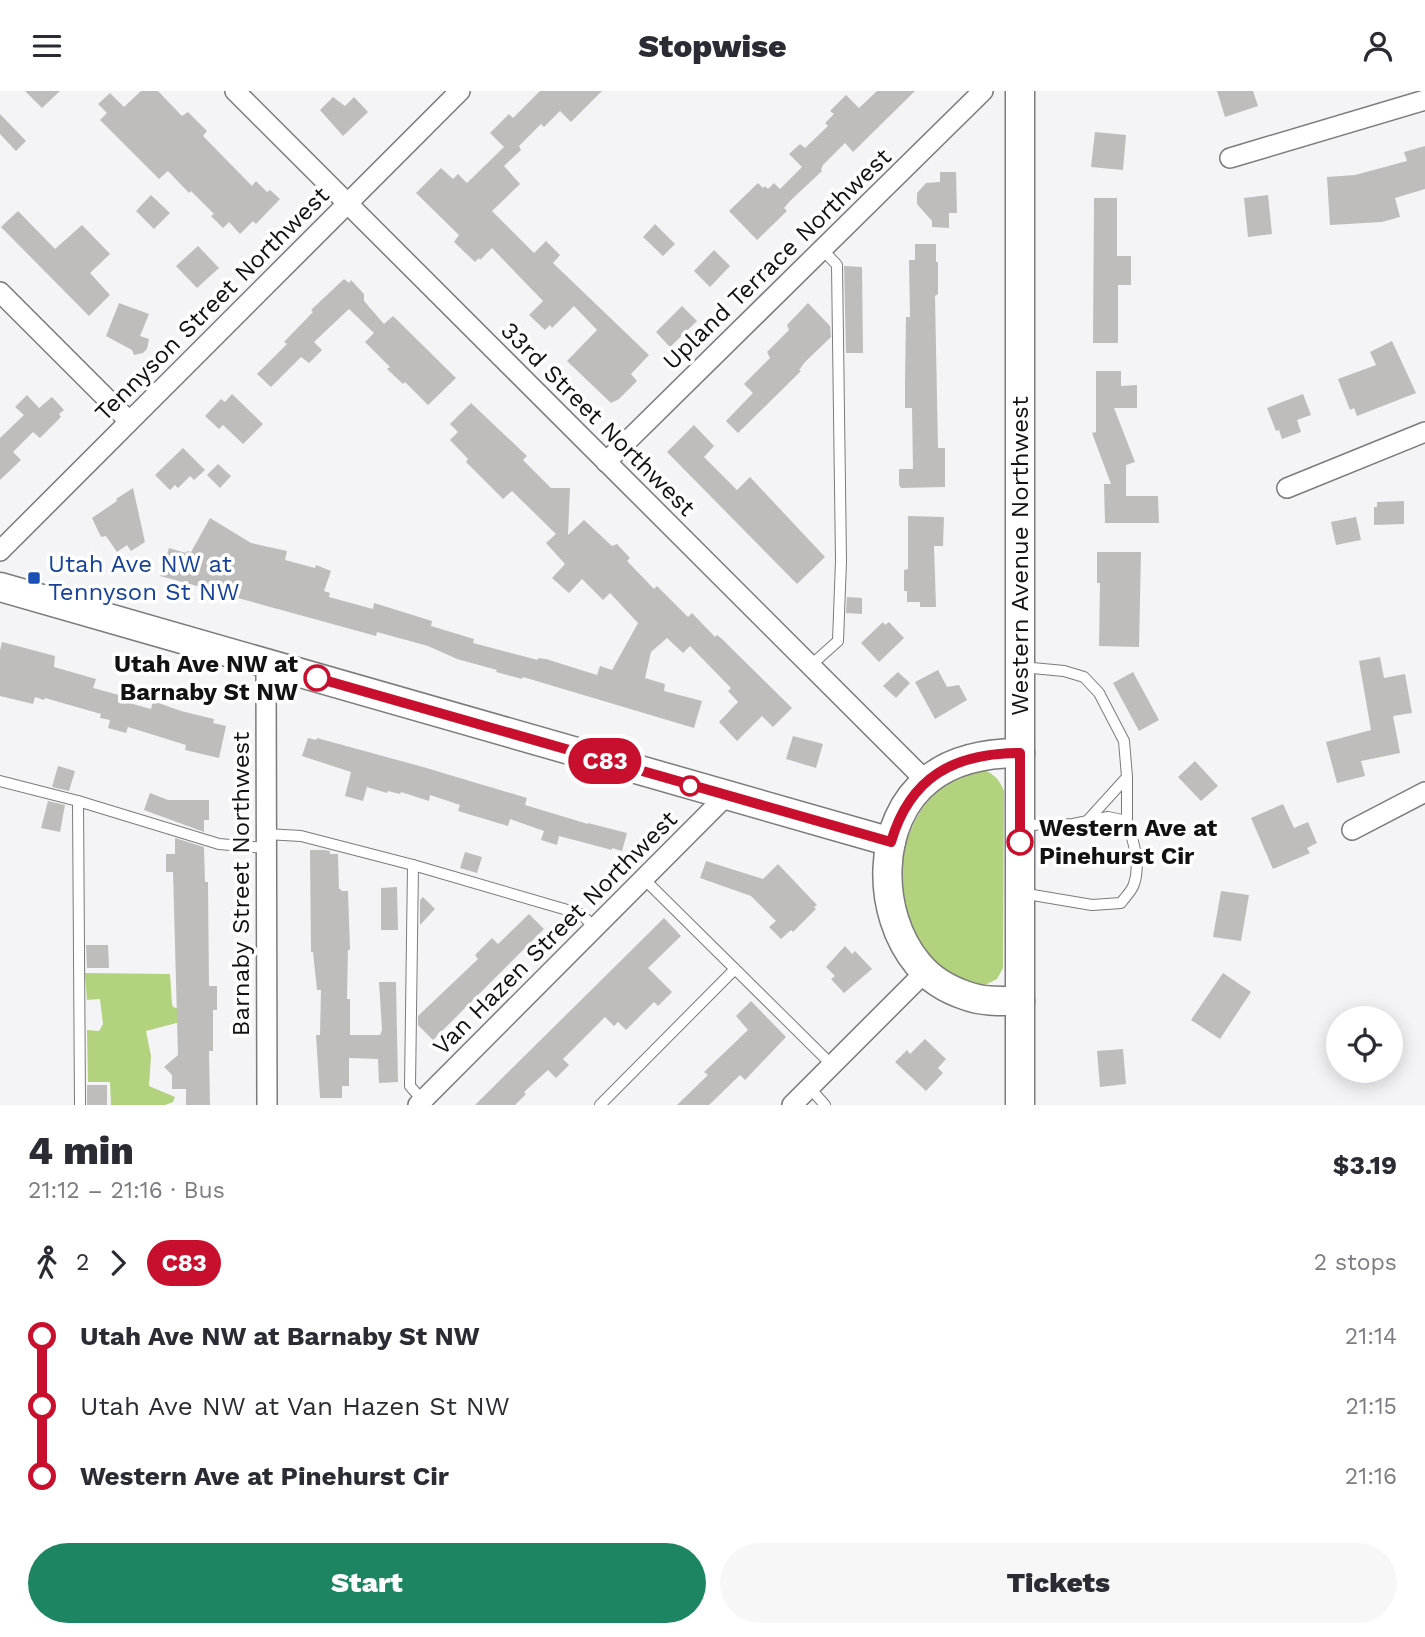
<!DOCTYPE html>
<meta charset="utf-8">
<style>
:root{--surface:#fff;--page:#f7f7f7;--text:#2b2b33;--muted:#7c7c81;--accent:#1d8561}
body{margin:0;font-family:"Work Sans",sans-serif;background:var(--page);color:var(--text);height:100vh;display:flex;flex-direction:column;font-size:26px;white-space:nowrap}
*{box-sizing:border-box;margin:0}
p{font-size:23px;color:var(--muted)}
.icon{flex:none;width:38px;height:38px;fill:none;stroke:currentColor;stroke-width:2;stroke-linecap:round;stroke-linejoin:round}
.map{position:relative;height:1014px;overflow:hidden}
.details{display:flex;flex-direction:column;background:var(--surface);flex:1}
.details>*{flex:none}
.badge{padding:0 14px;border-radius:23px;font-size:24px;line-height:46px}
.tools{position:absolute;left:1326px;top:915px;display:grid;gap:14px}
.tools a{display:grid;place-items:center;width:77px;height:77px;border-radius:50%;background:var(--surface);box-shadow:0 4px 18px #0003;font-size:35px}
.map>.badge{position:absolute;translate:-50% -50%;box-shadow:0 0 0 4px #fff}
.legs{display:flex;align-items:center;gap:10px;height:77px;padding:0 28px;font-size:23px}
.legs p{margin-inline-start:auto}
.overview{display:flex;align-items:center;justify-content:space-between;height:119px;padding:0 28px}
h1{font-size:38px;font-weight:800;line-height:52px}
.action{display:flex;gap:14px;margin-top:auto;padding:14px 28px}
.action a{flex:1;height:80px;border-radius:42px;background:var(--accent);color:#fff;font-size:28px;font-weight:800;line-height:80px;text-align:center}
.action a+a{background:var(--page);color:var(--text)}
ul{padding:0 28px;list-style:none}
li{display:flex;align-items:center;gap:24px;height:70px;font-size:26px}
li i{display:grid;place-items:center;width:10px;height:100%;margin:0 9px;background:currentColor}
li i::after{content:'';width:18px;height:18px;margin:-9px;border:5px solid;border-radius:50%;background:var(--surface)}
li p{margin-inline-start:auto}
li:first-child i{background:linear-gradient(#0000 50%,currentColor 0)}
li:last-child i{background:linear-gradient(currentColor 50%,#0000 0)}
header{display:flex;justify-content:space-between;align-items:center;height:91px;padding:0 28px;background:var(--surface);font-size:32px;font-weight:800}
.map>svg:first-child{display:block}
.green{fill:#b2d27d}
.building{fill:#bebdbb}
.lines{fill:none;stroke-linecap:round;stroke-linejoin:round}
.lane-casing{stroke:#7b7b7d;stroke-width:12}
.street-casing{stroke:#7b7b7d;stroke-width:22}
.secondary-casing{stroke:#7b7b7d;stroke-width:31}
.lane{stroke:#fff;stroke-width:10}
.street{stroke:#fff;stroke-width:19}
.secondary{stroke:#fff;stroke-width:28}
.line-1-casing{stroke:#fff;stroke-width:16}
.line-1{stroke:#c8102e;stroke-width:10}
.transit-dot{fill:#1a4fb4;stroke:#fff;stroke-width:2.5}
.stop-1-dot{fill:#fff;stroke:#c8102e;stroke-width:3.5}
.labels{text-anchor:middle;stroke-width:7;stroke-linejoin:round;paint-order:stroke}
.street-label{font-size:24px;fill:#121213;stroke:#fff}
.transit-label{font-size:24px;fill:#164399;stroke:#fff;text-anchor:start}
.stop-label{font-size:24px;font-weight:bold;fill:#121213;stroke:#fff;text-anchor:end}
</style>
<header><svg class="icon" aria-label="menu" viewBox="0 0 24 24"><path d="M4 6h16M4 12h16M4 18h16"/></svg>Stopwise<svg class="icon" aria-label="person" viewBox="0 0 24 24"><circle cx="12" cy="8" r="4"/><path d="M4 21q1-7 8-7t8 7"/></svg></header>
<div class="map">
<svg width="1425" height="1014" viewBox="0 0 1425 1014">
<rect width="100%" height="100%" fill="#f4f4f6"/>
<g class="green">
<path d="M978,677C992,681 999,687 1004,700L1003,877L997,888L983,895C975,893 965,892 957,888C883,849 884,731 953,688C961,683 970,680 978,677Z"/>
<path d="M85,882L170,883L172,913L173,916L186,920L184,930L146,940L151,965L149,995L175,1006L173,1011L165,1014H111L110,991H88L87,939L99,940L103,933L100,908L87,909Z"/>
</g>
<g class="building">
<path d="M25,0H60L42,17Z"/>
<path d="M141,0H158L182,25L188,21L207,40L203,45L252,95L256,90L267,101L270,99L280,108L256,133L253,130L240,143L229,131L223,137L211,125L214,123L191,100L189,102L168,80L159,88L100,29L107,22L98,13L110,2L124,16Z"/>
<path d="M540,0H602L571,31L560,20L544,36L541,33L519,55L521,59L504,75L520,93L492,120L534,162L546,150L560,164L553,172L649,264L631,283L637,290L619,308L611,312L567,270L597,239L574,215L552,237L550,234L545,239L529,224L543,210L492,157L480,169L479,167L475,171L454,151L459,144L416,102L441,77L453,88L458,83L467,92L504,56L490,42L509,23L513,27Z"/>
<path d="M877,0H915L853,61L845,52L823,74L821,79L822,80L791,109L784,117L787,120L757,149L729,120L758,92L763,97L765,95L768,98L774,92L780,98L802,76L789,63L800,53L805,57L828,35L825,32L834,23L830,20L846,4L859,17Z"/>
<path d="M1217,0H1253L1258,15L1225,26Z"/>
<path d="M333,6L345,15L354,6L368,21L343,45L320,19Z"/>
<path d="M0,23L26,50L16,60L0,43Z"/>
<path d="M1095,41L1126,44L1123,79L1091,76Z"/>
<path d="M1425,55V98L1395,107L1400,126L1382,131L1330,134L1327,86L1355,84L1407,70L1404,61Z"/>
<path d="M940,81H956L957,122H949V137L932,136V130L917,113V102L926,92L940,91Z"/>
<path d="M151,104L170,122L154,138L136,120Z"/>
<path d="M1268,104L1272,143L1248,146L1244,107Z"/>
<path d="M1094,107H1117V165H1131V194H1118V252H1093Z"/>
<path d="M18,120L55,158L82,134L110,163L90,182L110,204L89,225L1,136Z"/>
<path d="M655,133L675,153L663,165L643,146Z"/>
<path d="M915,153H936V171H938V203L935,205L938,357H945V396L901,397L899,394V378H913L912,317H905V292L906,226H910L909,169H915Z"/>
<path d="M198,155L219,177L197,197L176,175Z"/>
<path d="M714,159L730,175L710,196L694,180Z"/>
<path d="M844,175L862,176L863,262H846Z"/>
<path d="M344,188L349,192L351,189L364,203V210L384,233L393,225L456,287L428,314L405,291L403,293L387,278L390,276L365,251L374,242L349,218L314,251L322,259L309,272L301,266L271,296L257,283L287,253L284,251L313,221L311,219Z"/>
<path d="M119,212L149,223L140,245L149,248L147,258L143,262L134,264L132,259L106,245Z"/>
<path d="M808,212L830,235L831,246L805,271L799,279L801,280L738,342L726,330L753,302L744,293L770,267L767,261L789,239L787,234Z"/>
<path d="M682,215L697,230L670,256L656,241Z"/>
<path d="M1392,250L1416,302L1357,325L1354,317L1350,319L1338,288L1376,274L1370,261Z"/>
<path d="M1096,280H1121V295L1137,294V317H1114L1135,371L1126,374V405H1158L1159,432H1105L1104,393H1111L1092,342L1096,341Z"/>
<path d="M232,303L263,333L243,353L223,334L219,338L205,325L221,308L225,311Z"/>
<path d="M1303,303L1311,324L1297,329L1301,341L1282,348L1279,339L1276,340L1267,317Z"/>
<path d="M27,304L39,317L52,306L64,319L59,323L61,326L40,347L33,341L13,361L21,369L0,389V347L24,324L15,316Z"/>
<path d="M471,312L527,365L523,369L551,397H570L568,444L584,429L612,455L617,453L630,467L627,470L654,498L657,495L688,526L692,522L715,546L717,544L722,548L792,617L773,636L762,625L737,650L719,631L738,611L728,600L731,597L690,555L683,562L667,547L651,561L645,587L665,593L664,600L702,610L694,637L523,586L522,588L496,581L497,579L457,568L428,555L377,541L376,545L227,504L226,507L208,498L160,485L169,457L186,462L187,460L191,461L210,427L251,452L287,460L285,469L315,477L316,474L331,480L324,500L330,502L329,506L373,518L374,512L432,530L431,535L474,548L473,552L538,569V567L546,568L597,584L600,575L612,579L638,532L610,502L603,509L582,488L569,502L552,487L565,473L546,452L556,443L512,400L503,408L466,371L468,368L450,349L458,341L450,333Z"/>
<path d="M694,334L714,355L704,366L737,399L750,386L825,466L797,493L667,361Z"/>
<path d="M183,357L205,379L194,389L190,385L178,397L175,394L170,399L155,384Z"/>
<path d="M218,373L231,385L220,397L207,384Z"/>
<path d="M133,397L145,451L131,460L127,454L117,461L106,445L101,446L92,427L117,410L116,408Z"/>
<path d="M1404,410V433L1374,434V416H1377V411Z"/>
<path d="M908,425L944,426L943,455H934L936,516H920V511H907V500H904V479L908,478Z"/>
<path d="M1356,426L1361,449L1336,454L1331,431Z"/>
<path d="M1097,461H1141L1139,556L1099,555L1100,492H1097Z"/>
<path d="M847,506L862,507V523L846,522Z"/>
<path d="M883,531L885,534L889,531L904,547L879,571L861,552Z"/>
<path d="M2,551L55,565L54,576L96,588L93,597L119,604L118,609L151,618L153,610L181,620L214,628L213,632L226,635L219,667L185,659L186,654L128,636L126,642L108,637L110,629L100,627L101,623L45,607L44,609L35,606L33,613L0,605V560Z"/>
<path d="M1380,566L1384,587L1405,583L1412,622L1393,625L1400,662L1361,670L1365,685L1337,692L1326,651L1371,639L1359,570Z"/>
<path d="M938,579L947,596L959,594L967,609L935,628L915,591Z"/>
<path d="M898,581L910,592L896,607L883,595Z"/>
<path d="M1133,581L1159,629L1139,640L1113,592Z"/>
<path d="M793,645L823,653L816,677L786,668Z"/>
<path d="M308,647L316,649L317,647L423,676L527,707L525,714L588,733V732L627,742L622,760L612,757V759L559,745L557,754L541,749L544,740L510,728L508,735L458,720L460,714L430,704L429,710L401,701L400,703L388,700L387,702L367,696L363,710L345,705L351,681L302,665Z"/>
<path d="M1195,670L1218,695L1201,710L1178,686Z"/>
<path d="M58,675L75,680L69,700L52,696Z"/>
<path d="M150,702L168,709H209V729H204V741L144,719Z"/>
<path d="M48,710L65,714L60,741L41,737Z"/>
<path d="M1283,713L1294,737L1308,731L1317,752L1307,757L1310,762L1273,778L1251,727Z"/>
<path d="M175,747L204,756L205,791H208L209,895H217V919H213V960H209L210,1014H186V998H172V984L164,976L178,964L173,781H166V763H175Z"/>
<path d="M310,759H324L330,760V763H338L339,798H341V800H348L350,859H348L347,908H350V944H380L382,939L379,891H396L398,991L379,992L378,968L349,967V995H342V1007H320L316,944H320L321,899H317L313,861H311Z"/>
<path d="M465,761L482,766L477,782L460,777Z"/>
<path d="M706,770L763,788L778,773L817,814L814,816L816,818L793,841L791,839L781,848L769,836L776,830L751,805L700,787Z"/>
<path d="M397,796L398,839H381V797Z"/>
<path d="M1221,800L1249,804L1241,850L1213,846Z"/>
<path d="M423,806L435,818L420,834V809Z"/>
<path d="M529,823L544,838L433,949L418,934V925L478,868L475,864L492,847L498,853Z"/>
<path d="M664,827L681,845L648,877L672,901L658,915L654,911L626,939L618,931L614,935L605,926L563,968L569,974L556,987L548,979L524,1001L526,1003L515,1014H475Z"/>
<path d="M86,854H108L109,877H87Z"/>
<path d="M845,855L852,863L855,860L872,878L844,902L831,888L835,885L826,876Z"/>
<path d="M1223,882L1251,901L1220,948L1191,929Z"/>
<path d="M751,910L786,946L745,989L740,984L709,1014H677L708,984L704,981L748,939L736,925Z"/>
<path d="M925,948L946,968L938,977L943,982L926,1000L895,971L907,959L910,963Z"/>
<path d="M1123,958L1126,993L1100,996L1097,960Z"/>
<rect x="87" y="994" width="20" height="20"/>
</g>
<g class="lines">
<g class="lane-casing">
<g id="lane">
<path d="M810,575L838,550L841,470L837,174L822,158"/>
<path d="M1022,576L1064,580L1084,586L1099,602L1124,650L1127,686L1088,729"/>
<path d="M1127,686V730"/>
<path d="M0,690L78,710L219,753L266,757"/>
<path d="M78,710L80,1014"/>
<path d="M266,743L301,745L413,774L581,823L595,837"/>
<path d="M413,774L410,995L423,1010"/>
<path d="M644,788L832,974"/>
<path d="M1021,802L1092,814L1121,812C1125,806 1132,800 1134,793C1141,773 1133,749 1127,730L1108,726L1073,733L1024,734"/>
<path d="M809,996L825,1014"/>
<path d="M600,1014L735,878"/>
</g>
</g>
<g class="street-casing">
<g id="street">
<path d="M235,0L926,690"/>
<path d="M1230,67L1425,9"/>
<path d="M0,201L129,330"/>
<path d="M606,371L983,0"/>
<path d="M1287,397L1425,341"/>
<path d="M0,460L460,0"/>
<path d="M266,572L267,1014"/>
<path d="M1352,739L1425,701"/>
<path d="M418,1014L726,705"/>
<path d="M792,1014L925,881"/>
</g>
</g>
<g class="secondary-casing">
<g id="secondary">
<path d="M0,496L891,751"/>
<path d="M1020,910C1002,910 984,911 967,905C949,899 930,888 918,873C876,823 875,730 929,688C955,667 988,662 1020,662"/>
<path d="M1020,1014V0"/>
</g>
</g>
<use href="#lane" class="lane"/>
<use href="#street" class="street"/>
<use href="#secondary" class="secondary"/>
</g>
<g class="lines">
<g class="line-1-casing">
<path id="line-1" d="M317,587L891,751C910,686 954,662 1020,662V751"/>
</g>
<use href="#line-1" class="line-1"/>
</g>
<rect class="transit-dot" x="27" y="480" width="14" height="14" rx="3.5"/>
<g class="stop-1-dot">
<circle cx="317" cy="587" r="12"/>
<circle cx="690" cy="695" r="9"/>
<circle cx="1020" cy="751" r="12"/>
</g>
<g class="labels">
<g class="street-label">
<text transform="translate(777 168) rotate(-44)" y="8">Upland Terrace Northwest</text>
<text transform="translate(212 213) rotate(-45)" y="8">Tennyson Street Northwest</text>
<text transform="translate(598 328) rotate(45)" y="8">33rd Street Northwest</text>
<text transform="translate(1020 465) rotate(-90)" y="8">Western Avenue Northwest</text>
<text transform="translate(241 793) rotate(-90)" y="8">Barnaby Street Northwest</text>
<text transform="translate(555 842) rotate(-45)" y="8">Van Hazen Street Northwest</text>
</g>
<g class="transit-label">
<text x="48" y="481">Utah Ave NW at<tspan x="48" dy="28">Tennyson St NW</tspan></text>
</g>
<g class="stop-label">
<text x="298" y="581">Utah Ave NW at<tspan x="298" dy="28">Barnaby St NW</tspan></text>
<text x="1039" y="745" text-anchor="start">Western Ave at<tspan x="1039" dy="28">Pinehurst Cir</tspan></text>
</g>
</g>
</svg>
<div class="tools">
<a><svg class="icon" aria-label="locate" viewBox="0 0 24 24"><circle cx="12" cy="12" r="6"/><path d="M12 2v4M12 18v4M2 12h4M18 12h4"/></svg></a>
</div>
<b class="badge" style="left:605px;top:670px;background:#c8102e;color:#fff">C83</b>
</div>
<section class="details">
<div class="overview"><div><h1>4 min</h1><p>21:12 – 21:16 · Bus</p></div><b>$3.19</b></div>
<div class="legs"><svg class="icon" aria-label="walk" viewBox="0 0 24 24"><circle cx="13" cy="4" r="2"/><path d="M13 8l-2 6 4 7M11 14l-3 7M7 12l3-4h3l4 4"/></svg>2<svg class="icon" aria-label="forward" viewBox="0 0 24 24"><path d="M9 5l7 7-7 7"/></svg><b class="badge" style="background:#c8102e;color:#fff">C83</b><p>2 stops</p></div>
<ul>
<li><i style="color:#c8102e"></i><b>Utah Ave NW at Barnaby St NW</b><p>21:14</p></li>
<li><i style="color:#c8102e"></i><span>Utah Ave NW at Van Hazen St NW</span><p>21:15</p></li>
<li><i style="color:#c8102e"></i><b>Western Ave at Pinehurst Cir</b><p>21:16</p></li>
</ul>
<div class="action"><a>Start</a><a>Tickets</a></div>
</section>
